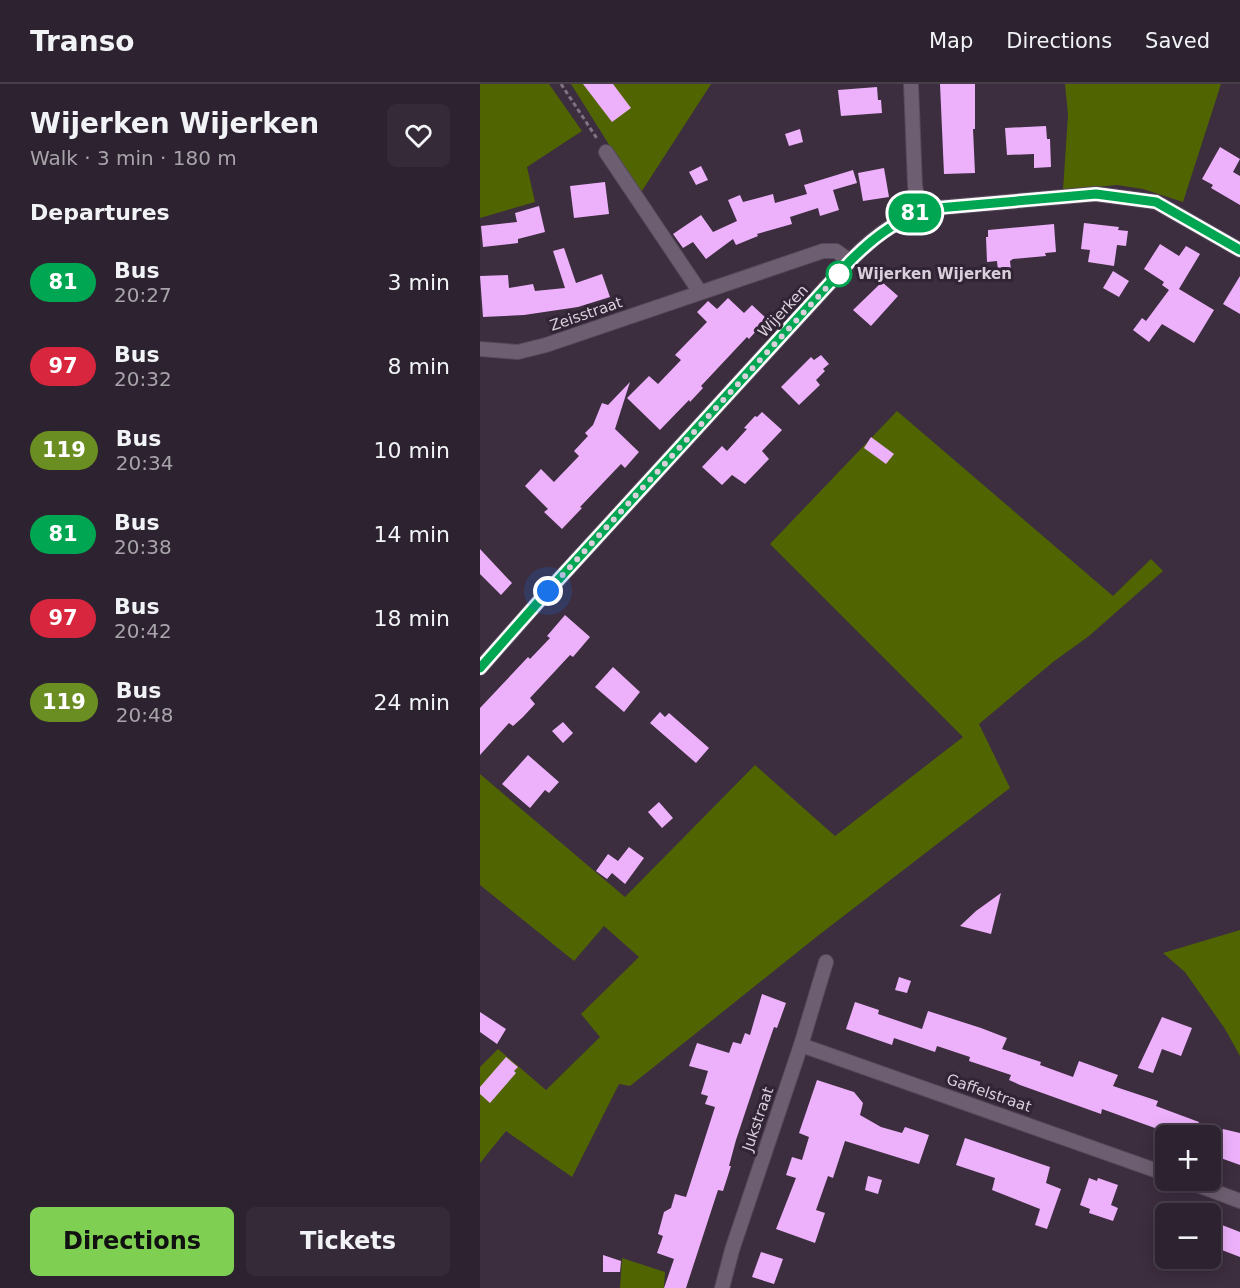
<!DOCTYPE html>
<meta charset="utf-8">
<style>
:root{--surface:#2d222f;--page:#352a37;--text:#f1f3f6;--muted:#a7a4aa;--line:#483f4b;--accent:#7fd052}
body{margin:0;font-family:"DejaVu Sans",sans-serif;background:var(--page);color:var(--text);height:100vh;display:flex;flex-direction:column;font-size:22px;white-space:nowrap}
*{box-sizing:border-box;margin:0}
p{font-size:20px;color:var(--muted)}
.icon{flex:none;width:33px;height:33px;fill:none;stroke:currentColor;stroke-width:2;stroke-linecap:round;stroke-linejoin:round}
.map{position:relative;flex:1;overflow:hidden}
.drawer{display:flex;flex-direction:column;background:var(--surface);width:480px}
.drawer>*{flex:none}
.badge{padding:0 12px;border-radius:20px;font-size:21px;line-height:39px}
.tools{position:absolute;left:675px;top:1041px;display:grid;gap:12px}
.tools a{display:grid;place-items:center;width:66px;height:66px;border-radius:9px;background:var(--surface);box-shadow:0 3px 15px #0003,0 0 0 2px var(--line);font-size:30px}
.you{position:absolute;width:30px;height:30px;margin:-15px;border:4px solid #fff;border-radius:50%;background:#1a73e8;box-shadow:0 0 0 9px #1a73e833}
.map>.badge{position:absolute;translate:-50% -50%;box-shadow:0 0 0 3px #fff}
h2{padding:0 30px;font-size:22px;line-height:54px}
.round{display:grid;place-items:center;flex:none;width:63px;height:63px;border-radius:9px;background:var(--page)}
.overview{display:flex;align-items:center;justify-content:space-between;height:102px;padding:0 30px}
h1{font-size:28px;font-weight:700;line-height:45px}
.cta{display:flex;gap:12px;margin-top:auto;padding:12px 30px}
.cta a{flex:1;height:69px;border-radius:9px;background:var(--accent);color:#111;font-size:24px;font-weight:700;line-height:69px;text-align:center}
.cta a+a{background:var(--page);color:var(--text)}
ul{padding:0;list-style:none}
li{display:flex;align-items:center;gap:18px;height:84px;padding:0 30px}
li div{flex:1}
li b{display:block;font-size:22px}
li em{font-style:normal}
li .badge{min-width:66px;font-weight:700;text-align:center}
header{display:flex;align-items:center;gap:36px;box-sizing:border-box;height:84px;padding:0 30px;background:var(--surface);border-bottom:2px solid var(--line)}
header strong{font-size:28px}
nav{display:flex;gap:33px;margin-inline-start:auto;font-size:21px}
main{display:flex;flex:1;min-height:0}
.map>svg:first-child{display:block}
.green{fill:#506502}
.building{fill:#edb1fb}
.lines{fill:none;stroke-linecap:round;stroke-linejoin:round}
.minor-casing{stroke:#564959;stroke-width:16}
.path{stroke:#807483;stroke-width:3;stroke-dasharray:4.5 3;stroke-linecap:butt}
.minor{stroke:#6e5e71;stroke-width:14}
.line-casing{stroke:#fff;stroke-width:14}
.line{stroke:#00a651;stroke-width:9}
.walk{stroke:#d9d0dc;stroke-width:6;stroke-dasharray:0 10.8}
.stop-dot{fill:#fff;stroke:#00a651;stroke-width:3}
.labels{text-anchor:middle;stroke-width:6;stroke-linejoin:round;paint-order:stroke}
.stop-label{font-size:15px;font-weight:bold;fill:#d9d0dc;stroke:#312435;text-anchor:start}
.street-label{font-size:15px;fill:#d9d0dc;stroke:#312435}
</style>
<header>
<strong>Transo</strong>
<nav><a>Map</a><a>Directions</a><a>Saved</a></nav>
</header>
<main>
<section class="drawer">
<div class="overview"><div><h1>Wijerken Wijerken</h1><p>Walk · 3 min · 180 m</p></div><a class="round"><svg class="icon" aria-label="heart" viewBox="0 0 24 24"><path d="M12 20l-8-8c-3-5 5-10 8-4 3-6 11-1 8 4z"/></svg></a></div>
<h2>Departures</h2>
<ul>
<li><span class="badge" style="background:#00a651;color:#fff">81</span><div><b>Bus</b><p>20:27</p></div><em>3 min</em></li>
<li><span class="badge" style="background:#d7263d;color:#fff">97</span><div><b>Bus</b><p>20:32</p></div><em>8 min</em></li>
<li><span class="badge" style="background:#6b8e23;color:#fff">119</span><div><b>Bus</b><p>20:34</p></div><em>10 min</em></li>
<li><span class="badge" style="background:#00a651;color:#fff">81</span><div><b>Bus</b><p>20:38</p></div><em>14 min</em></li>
<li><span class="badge" style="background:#d7263d;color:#fff">97</span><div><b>Bus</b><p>20:42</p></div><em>18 min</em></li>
<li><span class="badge" style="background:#6b8e23;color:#fff">119</span><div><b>Bus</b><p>20:48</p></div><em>24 min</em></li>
</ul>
<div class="cta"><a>Directions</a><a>Tickets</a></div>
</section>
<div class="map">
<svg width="760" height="1204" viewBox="0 0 760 1204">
<rect width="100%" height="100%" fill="#3c2d3f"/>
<g class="green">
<path d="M0,0H69L102,47L47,83L55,118L0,134Z"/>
<path d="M91,0H231L160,110Z"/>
<path d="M585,0H741L703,118L663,105L637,101L583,106L588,31Z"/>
<path d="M417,327L633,512L671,475L683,487L609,552L573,578L499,640L530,704L335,854L150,1002L139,1000L92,1093L26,1047L0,1079V983L18,965L66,1006L120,953L101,930L159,873L124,842L94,877L0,801V690L145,813L275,681L355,752L483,653L290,460Z"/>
<path d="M760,846V972L745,945L705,888L683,869Z"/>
<path d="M142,1174L185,1188L184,1204H140Z"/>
</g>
<g class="building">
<path d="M103,0H133L151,24L132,38Z"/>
<path d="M460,0H495V45H493L495,89L464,90Z"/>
<path d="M397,3L398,16H401L402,29L361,32L358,6Z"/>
<path d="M566,42L567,55H570L571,83L554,84V70L527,71L525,44Z"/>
<path d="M320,45L323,58L309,62L305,50Z"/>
<path d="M740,63L760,75L753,88L760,92V121L731,104L733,101L722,95Z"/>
<path d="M221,82L228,96L216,101L209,88Z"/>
<path d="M404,84L409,113L383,117L378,89Z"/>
<path d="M373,86L377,99L353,106L359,126L340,132L338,124L310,133L312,140L277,150L278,152L256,161L253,155L226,175L213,158L203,164L193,150L221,131L233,148L257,137L248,116L260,111L263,118L293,110L295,119L327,110L324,101Z"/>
<path d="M125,98L129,130L94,134L90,102Z"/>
<path d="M59,122L65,148L38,155V159L3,163L1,142L37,138L35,129Z"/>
<path d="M604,139L639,143L638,146L648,147L646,162L637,161L634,182L608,178L610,166L601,165Z"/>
<path d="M574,140L576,168L565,169L566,172L533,175L530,177L531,186L518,187L517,177L507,178L506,153H508V146Z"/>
<path d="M680,160L699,172L706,162L720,170L699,205L734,226L714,259L682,240L669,258L653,246L662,234L666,237L689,206L682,201L684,198L664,185Z"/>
<path d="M84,164L96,199L122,190L130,213L98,223L44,231L3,233L0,192L28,191L29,204L53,200L55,207L85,204L73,167Z"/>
<path d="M633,187L649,197L639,213L623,204Z"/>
<path d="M760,192V230L743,220Z"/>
<path d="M402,198L418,212L391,242L373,226Z"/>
<path d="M248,214L264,229L272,221L287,235L269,255L267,253L221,302L223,304L210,318L209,316L180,346L147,314L169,292L178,300L201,276L195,271L227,238L217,228L228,217L237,225Z"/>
<path d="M341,271L349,280L343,285L345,287L336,296L340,301L319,321L301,303L331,273L334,276Z"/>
<path d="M150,298L135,345L159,368L145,384L141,380L100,423L102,424L82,445L64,428L68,425L45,402L61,385L74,398L99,372L94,367L108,352L105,349L113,341L122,319L128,321Z"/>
<path d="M282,328L302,346L282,367L289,375L265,400L252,391L242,401L222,383L242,362L247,367L267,345L264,344L275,332L277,333Z"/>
<path d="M391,353L414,370L406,380L384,364Z"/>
<path d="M0,465L32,499L21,511L0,490Z"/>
<path d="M85,531L110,553L93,573L90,571L50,614L55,620L43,633L33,642L29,639L0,671V624L48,573L50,575L70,554L67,552Z"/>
<path d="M133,583L160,608L144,628L115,603Z"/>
<path d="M180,628L185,633L189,629L229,664L216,679L170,639Z"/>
<path d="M83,638L93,649L83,659L72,647Z"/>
<path d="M48,671L79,698L69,709L65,706L50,724L22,700Z"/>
<path d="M179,718L193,734L182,744L168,728Z"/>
<path d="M149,763L164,774L145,800L132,789L127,795L116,787L128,770L138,777Z"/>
<path d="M521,809L511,850L480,842L496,827Z"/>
<path d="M419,893L431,897L427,909L415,906Z"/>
<path d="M282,910L306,919L297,944L294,943L280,984L256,1056L249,1082H251L243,1107L238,1106L206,1204H184L194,1175L177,1169L183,1152L178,1150L184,1128L191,1124L195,1110L206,1113L235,1023L225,1020L228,1012L221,1010L228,987L209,982L217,959L249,969L253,958L261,960L265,949L270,951Z"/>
<path d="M375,918L399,926L398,930L442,945L448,927L501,944L527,954L522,965L561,978L560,981L593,993L599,977L638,991L633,1002L678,1017L676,1022L719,1038L714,1052H685L686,1048L622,1025L621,1030L540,1001L529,996L531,991L489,977L490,973L457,962L455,968L414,954L412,961L366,945Z"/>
<path d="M0,928L26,945L17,960L0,948Z"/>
<path d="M682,933L712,944L701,972L682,965L673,989L658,984Z"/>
<path d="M26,973L38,983L34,987L36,989L10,1019L0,1010V1003Z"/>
<path d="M337,996L374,1008L383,1019L380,1031L401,1043L422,1049L425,1043L449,1051L439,1080L365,1057L353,1094L348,1092L336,1126L345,1129L335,1159L296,1145L316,1094L306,1091L312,1073L322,1076L329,1053L319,1049Z"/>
<path d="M743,1045L760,1049V1081L735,1072Z"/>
<path d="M485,1054L570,1083L566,1099L581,1105L567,1145L555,1141L560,1125L512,1106L515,1094L476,1081Z"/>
<path d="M388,1092L402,1096L398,1110L385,1106Z"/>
<path d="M609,1094L617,1097L618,1094L638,1101L631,1121L638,1124L633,1137L609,1129L610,1125L600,1121Z"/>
<path d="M742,1141L760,1148V1173L734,1163Z"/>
<path d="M281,1168L303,1175L294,1200L272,1193Z"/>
<path d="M123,1171L141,1177L140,1188H123Z"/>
</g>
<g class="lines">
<g class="minor-casing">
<g id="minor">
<path d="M431,0L435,101L439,128"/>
<path d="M126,68L220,208"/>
<path d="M0,265L38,268L66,261L343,167H356L370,177"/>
<path d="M0,584L68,507L370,177C396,150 421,132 457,124L616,110L676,118L760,166"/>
<path d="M321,961L686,1090"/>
<path d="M704,1096L760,1117"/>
<path d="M242,1204L252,1166L321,961L346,878"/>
</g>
</g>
<path class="path" d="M81,0L118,56"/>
<use href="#minor" class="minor"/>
</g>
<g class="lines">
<g class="line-casing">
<path id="line" d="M0,584L68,507L370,177C396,151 421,132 458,124L616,110L676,118L760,166"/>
</g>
<use href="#line" class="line"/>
<path class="walk" d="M68,507L359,190"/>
</g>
<circle class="stop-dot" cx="359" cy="190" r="12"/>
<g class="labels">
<g class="stop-label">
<text x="377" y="195">Wijerken Wijerken</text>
</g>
<g class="street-label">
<text transform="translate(303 227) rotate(-47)" y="5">Wijerken</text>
<text transform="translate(106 230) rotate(-19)" y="5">Zeisstraat</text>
<text transform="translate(509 1009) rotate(19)" y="5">Gaffelstraat</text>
<text transform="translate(278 1035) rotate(-71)" y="5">Jukstraat</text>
</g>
</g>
</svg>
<div class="tools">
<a>+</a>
<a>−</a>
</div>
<div class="you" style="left:68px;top:507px"></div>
<b class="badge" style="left:435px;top:129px;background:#00a651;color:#fff">81</b>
</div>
</main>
